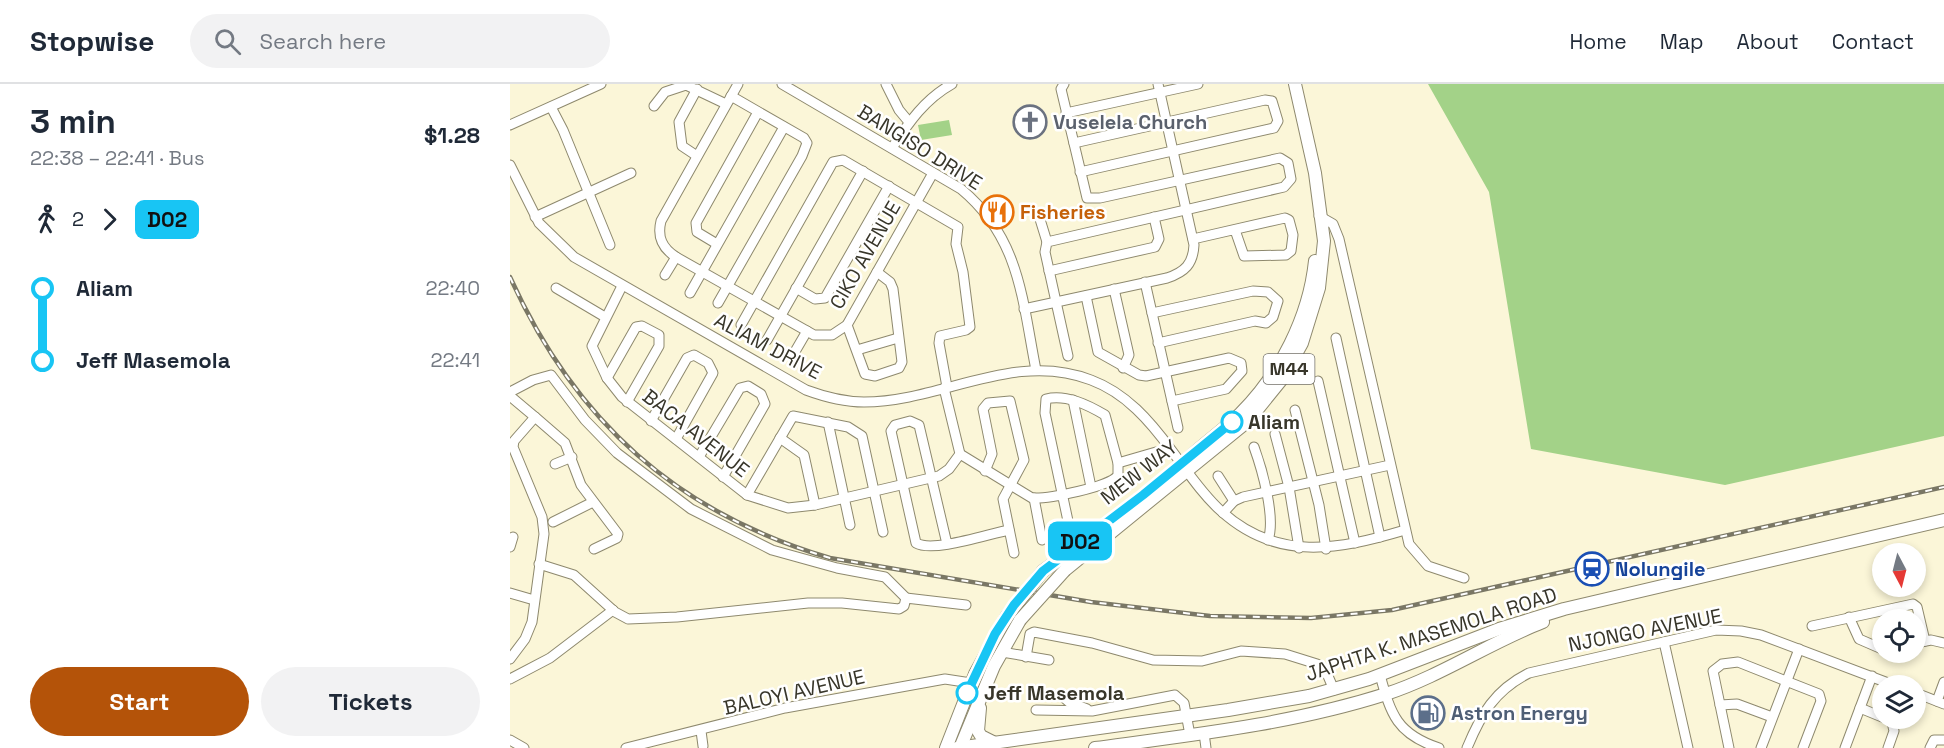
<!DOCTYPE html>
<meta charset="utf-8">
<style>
:root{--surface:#fff;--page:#f2f2f3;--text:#1f2937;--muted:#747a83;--line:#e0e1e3;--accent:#b45309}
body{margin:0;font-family:"Space Grotesk",sans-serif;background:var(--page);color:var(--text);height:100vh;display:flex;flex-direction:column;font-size:22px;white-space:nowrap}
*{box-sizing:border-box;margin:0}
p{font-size:20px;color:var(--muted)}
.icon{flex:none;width:33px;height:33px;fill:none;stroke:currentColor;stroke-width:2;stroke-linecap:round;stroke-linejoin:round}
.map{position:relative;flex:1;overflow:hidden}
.side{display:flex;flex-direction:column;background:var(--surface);width:510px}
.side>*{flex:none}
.badge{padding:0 12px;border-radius:9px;font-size:21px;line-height:39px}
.needle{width:39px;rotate:173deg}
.fabs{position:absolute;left:1362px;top:459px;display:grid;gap:12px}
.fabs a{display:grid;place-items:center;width:54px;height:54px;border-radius:50%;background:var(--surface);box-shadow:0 3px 9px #0003;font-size:30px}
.map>.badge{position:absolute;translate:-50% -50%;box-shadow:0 0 0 3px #fff}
.legs{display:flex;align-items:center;gap:9px;height:66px;padding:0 30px;font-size:20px}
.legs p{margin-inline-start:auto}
.headline{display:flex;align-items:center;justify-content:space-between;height:102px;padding:0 30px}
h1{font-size:33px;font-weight:700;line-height:45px}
.action{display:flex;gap:12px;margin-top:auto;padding:12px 30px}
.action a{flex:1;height:69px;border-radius:36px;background:var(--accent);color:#fff;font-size:24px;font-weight:700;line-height:69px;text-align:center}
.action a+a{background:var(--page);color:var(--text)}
ul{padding:0 30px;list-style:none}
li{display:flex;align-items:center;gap:21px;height:72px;font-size:22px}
li i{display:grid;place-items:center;width:9px;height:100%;margin:0 8px;background:currentColor}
li i::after{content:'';width:15px;height:15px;margin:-8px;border:4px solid;border-radius:50%;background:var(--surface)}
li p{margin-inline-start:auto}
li:first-child i{background:linear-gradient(#0000 50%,currentColor 0)}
li:last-child i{background:linear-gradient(currentColor 50%,#0000 0)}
header{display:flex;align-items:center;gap:36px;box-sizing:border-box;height:84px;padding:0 30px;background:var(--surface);border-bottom:2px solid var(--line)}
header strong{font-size:28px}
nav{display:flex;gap:33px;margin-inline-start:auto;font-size:21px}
.search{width:420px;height:54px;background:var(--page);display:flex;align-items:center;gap:15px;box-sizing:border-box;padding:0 21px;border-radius:33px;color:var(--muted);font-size:22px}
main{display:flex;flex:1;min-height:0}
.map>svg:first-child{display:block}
.green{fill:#a3d288}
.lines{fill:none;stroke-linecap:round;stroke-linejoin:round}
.minor-casing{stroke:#8e896e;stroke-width:11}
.major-casing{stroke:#8e896e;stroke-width:14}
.minor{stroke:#fff;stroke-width:9}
.major{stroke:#fff;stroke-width:12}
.rail-casing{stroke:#7a7765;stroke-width:4.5}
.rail{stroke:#fff;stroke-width:2;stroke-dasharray:7;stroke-linecap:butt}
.major-bridge-casing{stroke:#8e896e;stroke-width:14;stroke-linecap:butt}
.major-bridge{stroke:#fff;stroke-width:12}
.line-1-casing{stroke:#fff;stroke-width:14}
.line-1{stroke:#18c5f4;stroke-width:9}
.stop-1-dot{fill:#fff;stroke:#18c5f4;stroke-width:3}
.labels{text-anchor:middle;stroke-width:5;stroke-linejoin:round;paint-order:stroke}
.shield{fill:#fff;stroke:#74726a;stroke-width:1.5}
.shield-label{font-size:18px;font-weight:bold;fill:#38362a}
.worship-label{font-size:20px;font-weight:bold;fill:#5b616d;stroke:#fff;text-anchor:start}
.street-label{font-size:20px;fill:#38362a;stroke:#fff}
.food-label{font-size:20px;font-weight:bold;fill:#c56008;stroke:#fff;text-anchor:start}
.stop-label{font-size:20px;font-weight:bold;fill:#38362a;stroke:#fff;text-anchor:start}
.transit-label{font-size:20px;font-weight:bold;fill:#164399;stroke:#fff;text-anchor:start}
.service-label{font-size:20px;font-weight:bold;fill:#4e5e75;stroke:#fff;text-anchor:start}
</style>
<header>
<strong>Stopwise</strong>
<div class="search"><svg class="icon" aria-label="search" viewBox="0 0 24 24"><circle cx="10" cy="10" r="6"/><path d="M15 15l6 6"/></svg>Search here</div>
<nav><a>Home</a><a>Map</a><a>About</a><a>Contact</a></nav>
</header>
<main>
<section class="side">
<div class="headline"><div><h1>3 min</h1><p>22:38 – 22:41 · Bus</p></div><b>$1.28</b></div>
<div class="legs"><svg class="icon" aria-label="walk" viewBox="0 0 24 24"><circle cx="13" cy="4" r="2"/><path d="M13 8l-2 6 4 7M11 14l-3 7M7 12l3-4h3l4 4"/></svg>2<svg class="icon" aria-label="forward" viewBox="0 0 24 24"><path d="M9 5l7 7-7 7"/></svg><b class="badge" style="background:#18c5f4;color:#111">D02</b></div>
<ul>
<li><i style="color:#18c5f4"></i><b>Aliam</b><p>22:40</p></li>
<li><i style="color:#18c5f4"></i><b>Jeff Masemola</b><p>22:41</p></li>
</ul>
<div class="action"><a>Start</a><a>Tickets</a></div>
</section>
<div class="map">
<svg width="1434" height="664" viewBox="0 0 1434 664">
<rect width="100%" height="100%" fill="#fbf6d8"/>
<g class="green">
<path d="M918,0H1434V352L1215,401L1021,365L979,108Z"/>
<path d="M439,36L442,51L411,56L408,41Z"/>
</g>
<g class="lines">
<g class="minor-casing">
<g id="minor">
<path d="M228,0L151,137C147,153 152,164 166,173L304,251H322L337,241L423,89"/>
<path d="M272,0L451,105C510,154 512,215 526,286"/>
<path d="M376,0L389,26L399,38"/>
<path d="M554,0L551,5L577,114H590L770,74L778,79L781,95L774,103L537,158L535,168L558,272"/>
<path d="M144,22L155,8L176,1L216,20"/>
<path d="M41,23L53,46L100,161"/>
<path d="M556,29L688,0"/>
<path d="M0,41L91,0"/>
<path d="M564,59L755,16L762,17L768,37L764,44L570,88"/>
<path d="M382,64C399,38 415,15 442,0"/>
<path d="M187,72L172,62L169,38L187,5"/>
<path d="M0,81L29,139L64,173L296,306C315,313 334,318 354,318C431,318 504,266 581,296C616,309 640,337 662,367C677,387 692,410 711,427C767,478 828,466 895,446"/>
<path d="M529,132L537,158"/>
<path d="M809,132L823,140L829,155L899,460L918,482L954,494"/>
<path d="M25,133L121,89"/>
<path d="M683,155L775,134L779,136L783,151L781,167L776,171L734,172L725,146"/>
<path d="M207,160L187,148L186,139L248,28"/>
<path d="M539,187L645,163L649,155L644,133"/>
<path d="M155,191L166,173"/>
<path d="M635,198L668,344"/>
<path d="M112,202L82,262L97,294L112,313L237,411L278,424L305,421L429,392L439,385L450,370L434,304"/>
<path d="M46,204L95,233"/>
<path d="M286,204L305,215L315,214L379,102"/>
<path d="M604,205L619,271L613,284"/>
<path d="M180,209L274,43"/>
<path d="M576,212L588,268L629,291L636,292L719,274L731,279L732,287L716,305L662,317"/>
<path d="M208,219L292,72L297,59L294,54L221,12"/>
<path d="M514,225L657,194C675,188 683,180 684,161L648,0"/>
<path d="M642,229L743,207L758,208L768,217L763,233L756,239L745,237L648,259"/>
<path d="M231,241L323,78L333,76L448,143L446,160L453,188L460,243L456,246L430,252L429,259L437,303"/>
<path d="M337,241L355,290L365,292L389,284L392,278L383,205L380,198L367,188"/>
<path d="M826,254L870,453"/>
<path d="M257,256L353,87"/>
<path d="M347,266L388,254"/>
<path d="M283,271L297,247"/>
<path d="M97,294L126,243L132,242L149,251V262L117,318"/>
<path d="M808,297L845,459"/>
<path d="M0,308L23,296L41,291L75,336L107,369L181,425L262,466L327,484L375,493L396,514"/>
<path d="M0,312L25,333"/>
<path d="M563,316L581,403"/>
<path d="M785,326L809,421L816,465"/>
<path d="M141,337L177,274L184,271L198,279L203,289L166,355"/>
<path d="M318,338L340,441"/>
<path d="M765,350L779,403L789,464"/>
<path d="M270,354L294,371L305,421"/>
<path d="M744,363C752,385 766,434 758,456"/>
<path d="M450,370L522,414C537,415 601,403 608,391V379L595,331C578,321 556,310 536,315L535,329L558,437"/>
<path d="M189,373L230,304L238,302L251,310L255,320L213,393"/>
<path d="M608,379L646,368"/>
<path d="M45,380L62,373"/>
<path d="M475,387L482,370L473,325L478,319L500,317L514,376L493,415L504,469"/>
<path d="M708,392L724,417"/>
<path d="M237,411L283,332L338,343L352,352L373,448"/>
<path d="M524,414L532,456"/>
<path d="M713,429L724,417L733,413L880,381"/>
<path d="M43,438L83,418"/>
<path d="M437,460L409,341L400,337L385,341L381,347L406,459C423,469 478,450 499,446"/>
<path d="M0,463L3,453"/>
<path d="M29,480L64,491L105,528L118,535L167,533L298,519H332L389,525L394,522L396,514L456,521"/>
<path d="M0,509L24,516"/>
<path d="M1339,533L1349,555L1372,565"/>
<path d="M1302,542L1403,520L1407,523L1415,557"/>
<path d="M1154,558L1178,664"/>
<path d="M1406,559L1421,556L1434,559"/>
<path d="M492,568L539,576"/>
<path d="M516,573L520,550L524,548L582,559L643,576L692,577L731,567L775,570L807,580L818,592L824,606"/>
<path d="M0,575L15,555L22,538L34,450L32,433L3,363L4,357L25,333L55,359L71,401L108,450L107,454L84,465"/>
<path d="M870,591C881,631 887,650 929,664"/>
<path d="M0,595L40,574L103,526"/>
<path d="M1406,609L1434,620"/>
<path d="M551,611L559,618L577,625"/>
<path d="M1427,617L1434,598"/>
<path d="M1210,621L1227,620L1262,633"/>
<path d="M1350,624L1372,633"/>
<path d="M526,626L582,627L665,611L674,619L680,651"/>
<path d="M1376,634L1382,638L1384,647L1378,664"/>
<path d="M191,647L193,662"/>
<path d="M694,649L696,664"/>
<path d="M0,656L14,664"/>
<path d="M116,664L275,624L435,595L461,599"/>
<path d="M957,664C971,630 985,606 1019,589L1206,546L1231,547L1251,551L1386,602"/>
<path d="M1219,664L1203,587L1212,580L1228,578L1309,610L1311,617L1293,664"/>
<path d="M1251,664L1289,565"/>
<path d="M1335,664L1362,592"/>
<path d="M1420,664L1424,656H1434"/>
</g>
</g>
<g class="major-casing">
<g id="major">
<path d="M555,486L738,337L772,295L792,259L809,204L814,157L805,89L785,0"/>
<path d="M533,487C583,450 634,413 681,372C697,357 715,345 730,330C770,290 799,234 805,177"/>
<path d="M470,624L468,647L471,652L483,658"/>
<path d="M436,664L465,590L497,532"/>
<path d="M447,664L718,626L799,612L859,595L989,545L1054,525L1434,436"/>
<path d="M450,664L484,582L510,536"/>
<path d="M585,664C682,651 782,640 876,610C931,592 979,559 1033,538"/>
</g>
</g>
<use href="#minor" class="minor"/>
<use href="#major" class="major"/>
<g class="rail-casing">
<path id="rail" d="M0,193C65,337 167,429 320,474L581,518L700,532L801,534L882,526L1434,403"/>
</g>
<use href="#rail" class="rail"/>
<g class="major-bridge-casing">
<g id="major-bridge">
<path d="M497,532L533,487"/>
<path d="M510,536L555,486"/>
</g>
</g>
<use href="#major-bridge" class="major-bridge"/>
</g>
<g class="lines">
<g class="line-1-casing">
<path id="line-1" d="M457,609L485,550L504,521L533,487L633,411L722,338"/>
</g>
<use href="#line-1" class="line-1"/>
</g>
<defs>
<g id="church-ring" transform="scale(1.725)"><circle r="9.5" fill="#fff" stroke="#6b7280" stroke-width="1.5"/><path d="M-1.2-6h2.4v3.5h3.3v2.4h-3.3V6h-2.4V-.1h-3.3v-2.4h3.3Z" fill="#6b7280"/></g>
<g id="restaurant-ring" transform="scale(1.725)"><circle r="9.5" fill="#fff" stroke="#e8710a" stroke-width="1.5"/><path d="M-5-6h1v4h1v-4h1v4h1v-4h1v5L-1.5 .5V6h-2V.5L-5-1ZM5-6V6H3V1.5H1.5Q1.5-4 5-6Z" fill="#e8710a"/></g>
<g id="station-ring" transform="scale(1.725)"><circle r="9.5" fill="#fff" stroke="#1a4fb4" stroke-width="1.5"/><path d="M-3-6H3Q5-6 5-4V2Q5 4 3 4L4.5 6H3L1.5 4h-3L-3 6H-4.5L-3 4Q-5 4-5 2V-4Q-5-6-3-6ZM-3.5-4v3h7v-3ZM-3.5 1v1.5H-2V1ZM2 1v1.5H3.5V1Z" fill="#1a4fb4"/></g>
<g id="fuel-ring" transform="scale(1.725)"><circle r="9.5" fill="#fff" stroke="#5c6f8a" stroke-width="1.5"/><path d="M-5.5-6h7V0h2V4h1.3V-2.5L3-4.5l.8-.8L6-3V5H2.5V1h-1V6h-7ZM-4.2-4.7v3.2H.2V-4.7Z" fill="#5c6f8a"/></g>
</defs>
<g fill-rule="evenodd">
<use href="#church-ring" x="520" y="38"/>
<use href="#restaurant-ring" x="487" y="128"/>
<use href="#station-ring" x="1082" y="485"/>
<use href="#fuel-ring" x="918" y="629"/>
</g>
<g class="stop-1-dot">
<circle cx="722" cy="338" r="10"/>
<circle cx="457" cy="609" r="10"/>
</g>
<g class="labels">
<rect class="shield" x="753.5" y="270" width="51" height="30" rx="4.5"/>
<g class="shield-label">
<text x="779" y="291">M44</text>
</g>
<g class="worship-label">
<text x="543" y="45">Vuselela Church</text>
</g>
<g class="street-label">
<text transform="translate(410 63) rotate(32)" y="7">BANGISO DRIVE</text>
<text transform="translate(355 171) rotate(-60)" y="7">CIKO AVENUE</text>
<text transform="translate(258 262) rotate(28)" y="7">ALIAM DRIVE</text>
<text transform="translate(186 349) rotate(38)" y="7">BACA AVENUE</text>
<text transform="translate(629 388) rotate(-38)" y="7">MEW WAY</text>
<text transform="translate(1135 546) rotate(-11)" y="7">NJONGO AVENUE</text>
<text transform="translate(921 550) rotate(-18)" y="7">JAPHTA K. MASEMOLA ROAD</text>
<text transform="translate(284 608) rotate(-13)" y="7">BALOYI AVENUE</text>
</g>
<g class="food-label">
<text x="510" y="135">Fisheries</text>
</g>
<g class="stop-label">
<text x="738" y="345">Aliam</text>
<text x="474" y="616">Jeff Masemola</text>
</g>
<g class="transit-label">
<text x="1105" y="492">Nolungile</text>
</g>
<g class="service-label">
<text x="941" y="636">Astron Energy</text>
</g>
</g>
</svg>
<div class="fabs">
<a><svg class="needle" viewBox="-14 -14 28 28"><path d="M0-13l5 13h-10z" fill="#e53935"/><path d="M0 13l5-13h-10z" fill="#747a83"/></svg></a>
<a><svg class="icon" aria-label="locate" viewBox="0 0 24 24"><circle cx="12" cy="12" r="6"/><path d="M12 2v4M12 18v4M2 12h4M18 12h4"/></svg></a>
<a><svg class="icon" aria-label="layers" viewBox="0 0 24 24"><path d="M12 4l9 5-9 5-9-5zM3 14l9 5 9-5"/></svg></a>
</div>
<b class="badge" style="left:570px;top:457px;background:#18c5f4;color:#111">D02</b>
</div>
</main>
